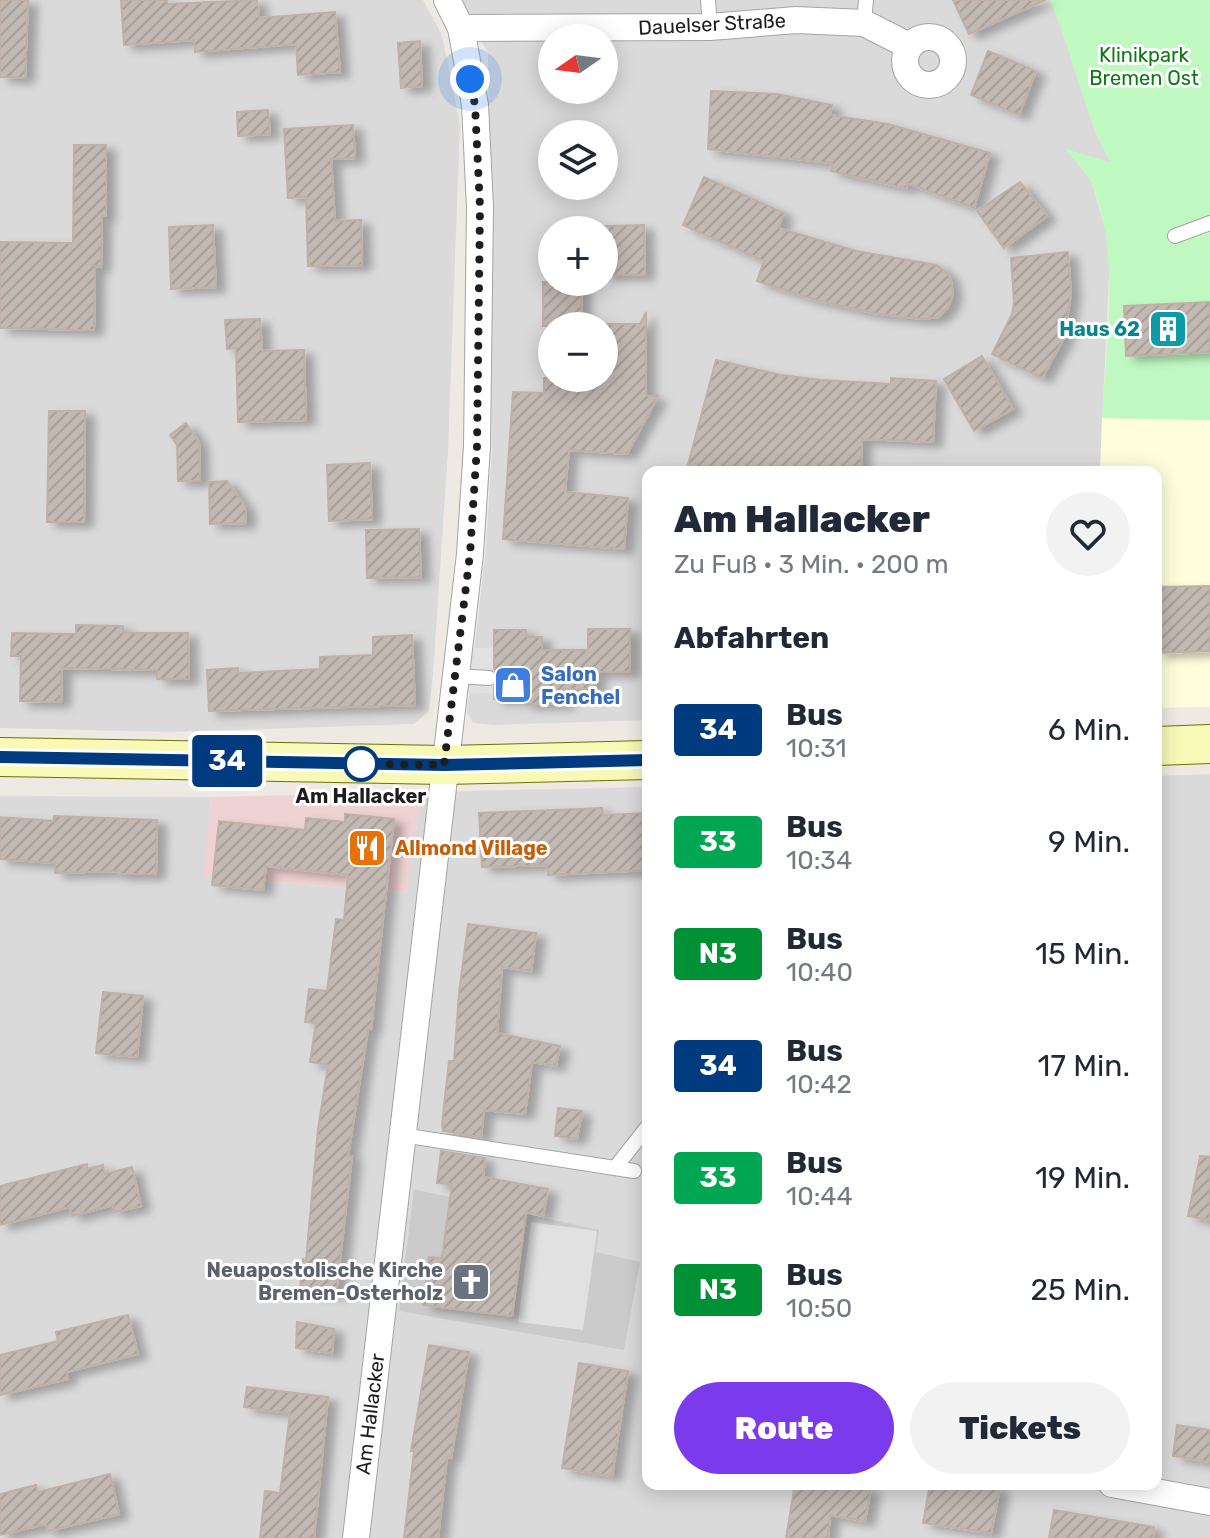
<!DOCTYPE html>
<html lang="de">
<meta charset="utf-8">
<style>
:root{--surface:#fff;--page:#f2f2f3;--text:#1f2937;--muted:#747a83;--accent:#7c3aed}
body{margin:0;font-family:Rubik,sans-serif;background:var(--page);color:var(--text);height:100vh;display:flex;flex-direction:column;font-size:30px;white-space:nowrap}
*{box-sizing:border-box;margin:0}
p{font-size:26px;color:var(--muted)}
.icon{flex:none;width:44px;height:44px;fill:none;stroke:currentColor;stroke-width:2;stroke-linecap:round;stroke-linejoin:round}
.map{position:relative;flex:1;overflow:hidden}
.side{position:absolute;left:642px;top:466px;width:520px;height:1024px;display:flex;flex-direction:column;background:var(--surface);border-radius:16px;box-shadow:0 4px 20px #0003}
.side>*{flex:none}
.badge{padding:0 16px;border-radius:6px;font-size:28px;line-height:52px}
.needle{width:52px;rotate:256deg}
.controls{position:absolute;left:538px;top:24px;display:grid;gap:16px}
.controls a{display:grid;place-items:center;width:80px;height:80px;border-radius:50%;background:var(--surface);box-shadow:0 4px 20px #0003;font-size:40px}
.you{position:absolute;width:40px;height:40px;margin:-20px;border:6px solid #fff;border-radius:50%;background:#1a73e8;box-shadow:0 0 0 12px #1a73e833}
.map>.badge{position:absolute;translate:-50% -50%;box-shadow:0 0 0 4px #fff}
h2{padding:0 32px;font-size:30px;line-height:72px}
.round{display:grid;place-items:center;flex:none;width:84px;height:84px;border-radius:42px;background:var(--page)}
.summary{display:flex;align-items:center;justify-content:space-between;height:136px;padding:0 32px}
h1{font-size:38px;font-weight:800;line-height:60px}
.button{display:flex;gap:16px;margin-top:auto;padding:16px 32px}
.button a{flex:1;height:92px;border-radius:48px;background:var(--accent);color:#fff;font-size:32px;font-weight:800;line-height:92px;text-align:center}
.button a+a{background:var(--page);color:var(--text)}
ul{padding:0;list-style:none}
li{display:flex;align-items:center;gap:24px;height:112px;padding:0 32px}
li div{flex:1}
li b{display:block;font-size:30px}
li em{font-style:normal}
li .badge{min-width:88px;font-weight:700;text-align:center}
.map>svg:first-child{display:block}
.residential{fill:#dbdada;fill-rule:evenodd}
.commercial{fill:#efd2d3}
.education{fill:#fefddc}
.religious{fill:#cbcbcb}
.park{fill:#c0f8c2}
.parking{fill:#e1e1e1}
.building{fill:url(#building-hatch);stroke:#c0b0a6;stroke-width:2;filter:url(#shadow)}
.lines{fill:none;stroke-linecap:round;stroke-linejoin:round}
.service-casing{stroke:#a4a4a4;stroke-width:16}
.minor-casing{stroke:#a4a4a4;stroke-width:28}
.secondary-casing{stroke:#6c7206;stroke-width:40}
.service{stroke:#fff;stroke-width:14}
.minor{stroke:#fff;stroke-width:26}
.secondary{stroke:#f8f8b7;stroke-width:38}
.line-casing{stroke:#fff;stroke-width:18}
.line{stroke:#003b80;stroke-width:12}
.walk{stroke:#1d1d1d;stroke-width:8;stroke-dasharray:0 14.4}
.stop-dot{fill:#fff;stroke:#003b80;stroke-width:4}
.labels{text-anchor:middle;stroke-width:6;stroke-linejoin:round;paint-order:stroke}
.street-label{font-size:20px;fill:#1d1d1d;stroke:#fff}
.park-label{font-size:20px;fill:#0d7a11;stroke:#fff}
.culture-label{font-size:20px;font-weight:bold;fill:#0d838f;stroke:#fff;text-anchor:end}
.shop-label{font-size:20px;font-weight:bold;fill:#366cbe;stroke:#fff;text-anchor:start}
.stop-label{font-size:20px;font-weight:bold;fill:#1d1d1d;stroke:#fff}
.food-label{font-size:20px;font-weight:bold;fill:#c56008;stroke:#fff;text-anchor:start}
.worship-label{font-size:20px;font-weight:bold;fill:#5b616d;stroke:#fff;text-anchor:end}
</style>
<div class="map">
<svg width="1210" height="1538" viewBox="0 0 1210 1538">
<defs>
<pattern id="building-hatch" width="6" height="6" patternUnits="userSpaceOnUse" patternTransform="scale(2)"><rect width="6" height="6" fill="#c3b9b3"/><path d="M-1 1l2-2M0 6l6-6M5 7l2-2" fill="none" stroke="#a79f9a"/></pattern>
<filter id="shadow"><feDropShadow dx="9" dy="5" stdDeviation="4" flood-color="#0004"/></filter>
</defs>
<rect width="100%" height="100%" fill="#eeeae3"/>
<g class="residential">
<path d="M0,0H423L442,35L460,123L448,451L433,675L429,711L414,724L169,732L0,728Z"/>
<path d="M460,0H1050L1067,40L1095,131L1111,163L1067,150L1091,180L1107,235L1109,273L1100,472H648V720L495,725L473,723L467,712L486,548L492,446L488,53ZM552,38H604V90H552ZM552,134H604V186H552ZM552,230H604V282H552ZM552,326H604V378H552Z"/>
<path d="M1210,774V1538H0V796L211,797L204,877L406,893L422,792L648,787V1484H1156V776ZM414,1189L598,1230L596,1252Z"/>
</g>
<path class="commercial" d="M422,792L407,893L203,877L211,797Z"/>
<path class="education" d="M1102,418L1210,420V707L1156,708V472H1100Z"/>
<path class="religious" d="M414,1189L599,1230L596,1252L640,1262L624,1350L399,1311Z"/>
<path class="park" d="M1050,0H1210V420L1102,418C1106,341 1121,257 1092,184C1087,171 1074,160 1065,149L1110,162C1084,111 1072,53 1050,0Z"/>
<g class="parking">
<path d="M473,648H494V694L468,692Z"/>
<path d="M531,1222L597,1231L583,1330L518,1322Z"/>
</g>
<g class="building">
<path d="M0,0H28L25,78L0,77Z"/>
<path d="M121,0H167V4L257,0L259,18L335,12L340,72L298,75L296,44L195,52L194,40L124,45Z"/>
<path d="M953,0H1045L969,34Z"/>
<path d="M420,41L422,86L401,88L398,43Z"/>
<path d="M988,51L1036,71L1019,115L971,95Z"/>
<path d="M711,91L777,94L832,105L830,115L888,124L990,153L974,208L907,183L906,188L831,171L832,163L708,149Z"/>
<path d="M268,110L270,134L238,136L237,112Z"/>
<path d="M353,125L355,158L331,159L335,221L361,220L362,265L308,266L306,197L288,198L284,129Z"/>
<path d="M74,145H106V216H102L101,267L95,266L94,330L0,328V242L73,243Z"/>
<path d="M704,177L784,213L778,228L856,251L937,265L948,274L951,281L953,294L948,307L938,317L923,319L873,313L813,299L757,281L764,261L683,225Z"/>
<path d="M1020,182L1047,216L1004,248L977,211Z"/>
<path d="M213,225L216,287L171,289L169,227Z"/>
<path d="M644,225L645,275H604V226Z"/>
<path d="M1068,252L1071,294L1064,338L1042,378L992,354L1012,314L1014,302L1011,258Z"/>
<path d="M543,282H581L582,326H543Z"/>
<path d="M1210,302V352L1126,356L1124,306Z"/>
<path d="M646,312V396H658L627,454L569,450L565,492L628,498L624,549L503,539L513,392L544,393V378H604V324H640Z"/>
<path d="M260,319L262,351L304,350L306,420L238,422L236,348L227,349L225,320Z"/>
<path d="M982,356L1013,409L974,431L944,379Z"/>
<path d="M716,360L781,375L822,380L891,384V378L936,381L933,442L862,439L861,472H686Z"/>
<path d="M49,411H85L84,522H47Z"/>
<path d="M186,423L199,442L200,481H178L177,445L170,435Z"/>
<path d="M370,463L372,519L329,521L327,465Z"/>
<path d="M227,481L246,508V523L210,524L209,482Z"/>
<path d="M419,529L421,577L367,578L366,530Z"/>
<path d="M1210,586V651L1156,653V587Z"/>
<path d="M76,625L123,626V633H188L189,679H157V670L62,668L61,702L20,701L21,656H11L12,633L76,634Z"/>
<path d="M588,629H630V672H596V689H564L565,704H525V699H494V687L499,678L494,669V630H526L527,637H542V650H588Z"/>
<path d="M412,635L415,705L209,711L207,670L238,668V673L320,669V657L373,655V637Z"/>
<path d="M602,808V815L648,813V870L548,875L547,865L482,867L479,813Z"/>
<path d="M345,814L394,819L371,1029H368L348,1156H352L336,1294L300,1289L303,1259L306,1260L318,1129L328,1065L310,1062L316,1023L305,1022L309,989L327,991L336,919L344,920L348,875L266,866L263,890L212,885L219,821L305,830L306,818L345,822Z"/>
<path d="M54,816L157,820L156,874H118V871L55,873V863L0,859V817L54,821Z"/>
<path d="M468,924L536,933L531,971L502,967L497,1033L560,1046L556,1066L532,1062L525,1114L484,1110L481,1137L443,1131L442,1124L449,1061H454L459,993Z"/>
<path d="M103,992L143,996L137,1057L96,1053Z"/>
<path d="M558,1108L582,1111L577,1139L555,1136Z"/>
<path d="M441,1151L485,1158L483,1177L548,1189L543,1216L526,1212L512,1316L423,1305L429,1257L442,1258L452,1184L437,1183Z"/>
<path d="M1200,1156L1210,1157V1220L1188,1216Z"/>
<path d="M87,1164V1169L103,1165L105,1174L132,1167L141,1206L115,1212L113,1205L72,1216L70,1207L0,1225V1186Z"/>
<path d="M128,1315L138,1354L66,1372L68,1379L0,1395V1355L58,1341L56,1332Z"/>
<path d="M297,1322L334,1329L332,1353L296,1348Z"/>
<path d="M429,1345L469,1352L451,1458L447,1457L438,1538H404L414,1451H411Z"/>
<path d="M579,1363L628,1371L612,1476L562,1468Z"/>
<path d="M247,1387L328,1397L314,1538H260L265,1491L280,1493L290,1413L244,1407Z"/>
<path d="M1177,1425L1210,1430V1462L1173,1456Z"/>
<path d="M110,1474L119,1514L48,1531L46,1524L0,1535V1494L36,1485L38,1492Z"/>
<path d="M795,1484L831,1489L832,1484H845L871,1488L865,1521L830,1515L828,1538H786Z"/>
<path d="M930,1484H979L1000,1488L991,1533L923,1523Z"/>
<path d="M1054,1510L1154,1527L1153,1538H1049Z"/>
</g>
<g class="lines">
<g class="service-casing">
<g id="service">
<path d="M708,0L710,27"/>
<path d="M864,23L866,0"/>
<path d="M1175,236L1210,223"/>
<path d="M455,676L489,678"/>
<path d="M402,1135L634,1171"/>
<path d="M615,1168L648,1126"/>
</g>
</g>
<g class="minor-casing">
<g id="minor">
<path d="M461,28L710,27L796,20L864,23L909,46"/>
<circle cx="929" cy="61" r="24"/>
<path d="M1112,1484L1210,1502"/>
<path d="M356,1538L470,554L477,446L480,207L475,105L461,28L447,0"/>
</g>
</g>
<g class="secondary-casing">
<g id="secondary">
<path d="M1156,746L1210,744"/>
<path d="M0,757L444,765L648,760"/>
</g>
</g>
<use href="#service" class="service"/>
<use href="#minor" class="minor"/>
<use href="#secondary" class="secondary"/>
</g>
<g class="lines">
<g class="line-casing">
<path id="line" d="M0,757L444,765L648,760"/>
</g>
<use href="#line" class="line"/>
<path class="walk" d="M361,764L444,765L470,554L477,446L480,207L475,105L470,79"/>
</g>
<defs>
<g id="building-square" transform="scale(2)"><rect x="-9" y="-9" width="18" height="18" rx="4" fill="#0f9aa8" stroke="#fff"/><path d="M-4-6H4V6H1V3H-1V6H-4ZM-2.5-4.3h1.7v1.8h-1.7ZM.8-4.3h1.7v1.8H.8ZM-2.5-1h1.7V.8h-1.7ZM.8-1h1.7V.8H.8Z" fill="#fff"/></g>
<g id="shop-square" transform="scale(2)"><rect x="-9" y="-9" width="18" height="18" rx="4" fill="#3f7fe0" stroke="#fff"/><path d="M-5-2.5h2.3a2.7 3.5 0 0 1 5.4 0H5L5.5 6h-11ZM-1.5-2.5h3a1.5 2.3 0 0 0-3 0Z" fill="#fff"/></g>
<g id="restaurant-square" transform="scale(2)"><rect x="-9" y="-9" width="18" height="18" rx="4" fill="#e8710a" stroke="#fff"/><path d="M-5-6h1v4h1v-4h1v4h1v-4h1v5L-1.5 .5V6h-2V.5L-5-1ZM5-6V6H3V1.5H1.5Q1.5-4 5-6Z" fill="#fff"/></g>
<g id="church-square" transform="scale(2)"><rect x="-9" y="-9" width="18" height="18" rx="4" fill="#6b7280" stroke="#fff"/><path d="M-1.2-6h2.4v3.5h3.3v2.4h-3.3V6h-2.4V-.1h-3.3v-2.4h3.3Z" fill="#fff"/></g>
</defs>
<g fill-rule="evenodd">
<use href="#building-square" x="1168" y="329"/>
<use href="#shop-square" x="513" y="685"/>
<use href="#restaurant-square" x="367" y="848"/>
<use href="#church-square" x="471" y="1282"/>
</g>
<circle class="stop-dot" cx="361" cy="764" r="16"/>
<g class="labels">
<g class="street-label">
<text transform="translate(712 24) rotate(-3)" y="7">Dauelser Straße</text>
<text transform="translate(370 1414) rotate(-83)" y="7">Am Hallacker</text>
</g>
<g class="park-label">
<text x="1144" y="62">Klinikpark<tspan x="1144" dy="23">Bremen Ost</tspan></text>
</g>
<g class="culture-label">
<text x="1140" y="336">Haus 62</text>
</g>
<g class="shop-label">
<text x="541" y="681">Salon<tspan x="541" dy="23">Fenchel</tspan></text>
</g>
<g class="stop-label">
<text x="361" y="803">Am Hallacker</text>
</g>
<g class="food-label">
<text x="395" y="855">Allmond Village</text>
</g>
<g class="worship-label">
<text x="443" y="1277">Neuapostolische Kirche<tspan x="443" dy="23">Bremen-Osterholz</tspan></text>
</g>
</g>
</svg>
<div class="controls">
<a><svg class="needle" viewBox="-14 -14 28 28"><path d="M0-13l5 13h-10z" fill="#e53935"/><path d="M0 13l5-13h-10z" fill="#747a83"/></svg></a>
<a><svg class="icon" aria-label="layers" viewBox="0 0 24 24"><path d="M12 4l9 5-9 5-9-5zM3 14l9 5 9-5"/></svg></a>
<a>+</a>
<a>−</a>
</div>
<div class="you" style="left:470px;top:79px"></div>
<b class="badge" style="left:227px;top:761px;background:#003b80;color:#fff">34</b>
<section class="side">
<div class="summary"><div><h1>Am Hallacker</h1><p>Zu Fuß · 3 Min. · 200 m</p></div><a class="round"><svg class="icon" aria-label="heart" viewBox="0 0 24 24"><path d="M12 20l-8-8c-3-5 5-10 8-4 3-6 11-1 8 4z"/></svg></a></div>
<h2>Abfahrten</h2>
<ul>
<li><span class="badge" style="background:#003b80;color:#fff">34</span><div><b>Bus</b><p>10:31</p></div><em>6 Min.</em></li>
<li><span class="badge" style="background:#00a651;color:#fff">33</span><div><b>Bus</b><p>10:34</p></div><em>9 Min.</em></li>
<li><span class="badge" style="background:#009035;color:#fff">N3</span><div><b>Bus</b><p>10:40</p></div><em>15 Min.</em></li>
<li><span class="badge" style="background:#003b80;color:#fff">34</span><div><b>Bus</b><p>10:42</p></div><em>17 Min.</em></li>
<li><span class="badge" style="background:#00a651;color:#fff">33</span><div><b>Bus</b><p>10:44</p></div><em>19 Min.</em></li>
<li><span class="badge" style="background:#009035;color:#fff">N3</span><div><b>Bus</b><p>10:50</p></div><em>25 Min.</em></li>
</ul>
<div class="button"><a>Route</a><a>Tickets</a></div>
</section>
</div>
